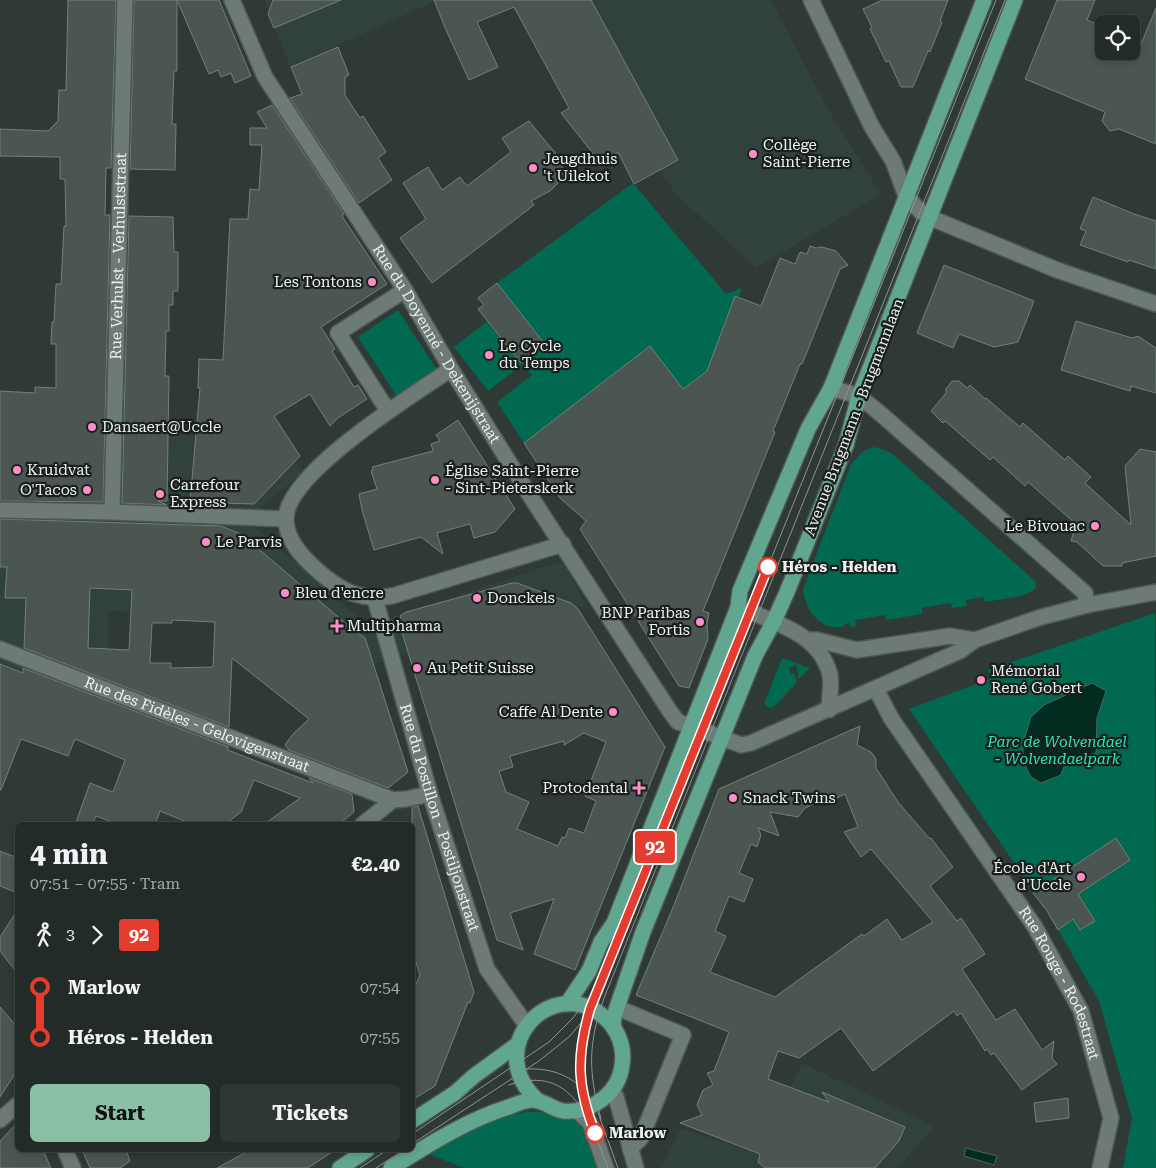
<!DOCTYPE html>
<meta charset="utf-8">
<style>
:root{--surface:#232b28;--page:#2f3734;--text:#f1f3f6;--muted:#a3a7a8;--line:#404745;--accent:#8abfa5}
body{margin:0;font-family:"Roboto Serif",serif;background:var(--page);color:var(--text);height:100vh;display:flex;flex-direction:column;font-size:19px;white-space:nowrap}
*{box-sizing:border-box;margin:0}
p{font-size:16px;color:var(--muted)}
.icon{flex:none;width:28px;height:28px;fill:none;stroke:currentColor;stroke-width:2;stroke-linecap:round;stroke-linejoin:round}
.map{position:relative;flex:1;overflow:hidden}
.drawer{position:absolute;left:15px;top:822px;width:400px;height:330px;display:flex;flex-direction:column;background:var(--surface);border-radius:8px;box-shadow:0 2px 8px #0003,0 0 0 1px var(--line)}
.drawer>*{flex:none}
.badge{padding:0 10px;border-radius:4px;font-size:18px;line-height:32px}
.buttons{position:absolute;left:1095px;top:15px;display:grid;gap:10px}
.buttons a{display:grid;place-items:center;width:45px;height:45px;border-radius:8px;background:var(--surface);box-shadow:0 2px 8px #0003,0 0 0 1px var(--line);font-size:25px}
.map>.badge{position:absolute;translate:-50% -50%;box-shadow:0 0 0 2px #fff}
.legs{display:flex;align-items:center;gap:8px;height:55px;padding:0 15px;font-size:16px}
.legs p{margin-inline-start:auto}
.headline{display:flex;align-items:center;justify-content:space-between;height:85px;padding:0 15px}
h1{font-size:28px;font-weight:700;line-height:38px}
.action{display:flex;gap:10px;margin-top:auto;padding:10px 15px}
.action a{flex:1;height:58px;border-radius:8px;background:var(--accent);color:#111;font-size:20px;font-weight:700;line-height:58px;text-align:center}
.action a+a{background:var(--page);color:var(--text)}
ul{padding:0 15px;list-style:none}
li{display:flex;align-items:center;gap:18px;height:50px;font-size:19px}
li i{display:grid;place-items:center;width:8px;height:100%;margin:0 6px;background:currentColor}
li i::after{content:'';width:12px;height:12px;margin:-6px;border:4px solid;border-radius:50%;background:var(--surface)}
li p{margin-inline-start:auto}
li:first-child i{background:linear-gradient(#0000 50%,currentColor 0)}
li:last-child i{background:linear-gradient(currentColor 50%,#0000 0)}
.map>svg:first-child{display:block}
.built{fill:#30423b}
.green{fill:#006950}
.water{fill:#022c20;stroke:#48675e}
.building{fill:#4b5652;stroke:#737f7a;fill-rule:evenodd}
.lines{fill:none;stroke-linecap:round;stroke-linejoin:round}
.street-casing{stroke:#4e5754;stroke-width:18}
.secondary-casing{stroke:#4e5754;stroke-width:18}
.primary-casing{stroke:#4e5754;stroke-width:18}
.street{stroke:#6e7a75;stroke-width:15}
.secondary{stroke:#6e7a75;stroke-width:15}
.primary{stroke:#61a68f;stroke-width:15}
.tram{stroke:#8c9491;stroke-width:1}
.line-1-casing{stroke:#fff;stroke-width:11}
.line-1{stroke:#e43c2e;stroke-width:8}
.poi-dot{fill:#fb8fc5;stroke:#1a1f1d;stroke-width:2}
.stop-1-dot{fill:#fff;stroke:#e43c2e;stroke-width:2.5}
.labels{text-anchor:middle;stroke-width:4.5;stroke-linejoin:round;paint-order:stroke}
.poi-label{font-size:15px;fill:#ecf2f0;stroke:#1a1f1d;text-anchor:start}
.street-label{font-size:15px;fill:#ecf2f0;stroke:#1a1f1d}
.stop-label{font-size:15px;font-weight:bold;fill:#ecf2f0;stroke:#1a1f1d;text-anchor:start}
.park-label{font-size:15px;font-style:italic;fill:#2ce5b4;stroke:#1a1f1d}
</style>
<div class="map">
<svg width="1156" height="1168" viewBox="0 0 1156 1168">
<rect width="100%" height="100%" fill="#2f3935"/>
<g class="built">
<path d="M265,0H437L290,67Z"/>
<path d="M542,0H771L829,111L881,194L756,268L676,194Z"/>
<path d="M0,428L273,438L304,472L246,519L367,625L562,561L586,605L295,686L199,613L109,611L107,703L0,663Z"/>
<path d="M802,1063L934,1126L898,1168H661L681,1128L759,1154Z"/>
</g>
<g class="green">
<path d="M633,183L726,294L742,288L707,371L615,437L649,347L524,443L497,402L532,375L523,364L488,391L454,347L489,320V324L520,362L544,343L497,283Z"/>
<path d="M398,310L445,382L405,409L358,337Z"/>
<path d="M873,447L883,449L894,455L1035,581L1036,586L1034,590L1022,596L985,602L984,597L966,600L967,606L952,608L951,603L922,608V614L886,620L885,615L855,620L856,626L850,627L849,623L844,624V627C820,631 805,610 803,589L851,464L862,452Z"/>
<path d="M1155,613L1156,1168H1123L1132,1118L1099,1001L1049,914L909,709L992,678L988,670Z"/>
<path d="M782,658L810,668L799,679L796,665L789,668L791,674L794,673L797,682L775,706L770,708L764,704Z"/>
<path d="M525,1112H540L574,1120L585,1130L598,1168H464L429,1154L487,1122Z"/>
</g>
<g class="water">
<path d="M1092,683L1106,691L1097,718L1096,753L1066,761L1061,775L1041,783L1031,777L1023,761V743L1031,717L1044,705Z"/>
<path d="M966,1148L997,1156L994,1165L964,1156Z"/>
</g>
<g class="building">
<path d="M68,0H116L111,168H106L105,215H110L103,502L0,501V391L35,393V387L56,388V344H51L52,322H54L56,284H61L64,226H66L65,179H60V157L0,156V129L48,131L58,121L59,90H66Z"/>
<path d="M134,0H177V71H174L172,124H176L175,170L130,169Z"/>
<path d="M177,0H219L251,76L235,83L231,73L221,77L218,70L209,74Z"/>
<path d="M273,0H341L274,28L268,14Z"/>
<path d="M434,0H591L678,160L634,184L618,152L602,165L561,113L569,108L514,7L477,22L498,67L469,80L446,30Z"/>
<path d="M882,0H948L940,21L942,22L930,52L928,51L913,87H901L889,61L886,62L870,29L872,27L863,9Z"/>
<path d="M1057,0H1095L1087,20L1104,27V51H1131V48L1138,51L1156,8V144L1119,129L1110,131L1102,121L1105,112L1025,79Z"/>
<path d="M338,47L349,75L345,77V95L360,118L363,116L386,152L378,158L392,180L359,203L290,98L302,94L291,67Z"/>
<path d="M272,105L344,214L342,216L387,284L321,327L335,349L332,351L354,387L358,385L367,399L338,418L330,426L310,394L274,416L300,456L254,504L190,502L200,388H198L199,359L223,360L230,219H248L250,189L259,190L262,145H250V128H267L257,112Z"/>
<path d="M529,121L561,160L562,166V175L558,183L550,191L531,201L534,205L432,283L400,238L426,219L403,183L428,167L442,190L460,177L467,186L511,152L502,138Z"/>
<path d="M1093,197L1134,214L1156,221V269L1129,260L1128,262L1080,245L1086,231L1080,229Z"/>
<path d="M129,216L173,217L174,252H178V291H173V305H169V331H166L165,376H169L167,501H158L167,505L122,503Z"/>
<path d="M810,246L816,248L822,247L836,251L848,265L840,269L805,357L802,364H800L773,431L775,432L703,611L709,613L707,623L708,639L689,688L679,686L580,529L586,521L560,498L524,443L650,346L683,389L707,371L735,296L761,306L780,258L795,264L800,252L807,254Z"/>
<path d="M944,265L1034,301L1018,342L994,347L959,334L953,348L917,333Z"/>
<path d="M497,283L544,343L520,362L478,309L484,305L478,298Z"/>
<path d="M1076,321L1132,338L1138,336L1156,348V393L1131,386L1130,391L1061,370Z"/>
<path d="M952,381H959L967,388L970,385L985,399L986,398L1020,427L1023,423L1065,460L1068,456L1091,477L1085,483L1131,525L1125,466L1140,449L1156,452V556L1122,563V566H1103L1077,542L1071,541L1076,524L1028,482L1025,486L993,457L990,460L945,421L943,423L931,411L946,393V389Z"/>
<path d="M458,420L515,509L495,532L474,538L470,524L437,533L443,554L421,537L374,550L362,510L359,494L377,489L371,471L373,470L372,467L433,451L431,444L440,441L436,435Z"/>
<path d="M0,519L221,526L241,534L350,627L365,638L408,772L388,788L289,750L285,745L293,734L309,719L232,658L229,727L24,648L26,598H5L7,567H0ZM90,588L132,590L129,650L88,648ZM172,620L215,622L213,667L171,668V663H150L152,623H172Z"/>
<path d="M512,583H517L571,603L578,609L665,747L575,970L534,954L554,899L510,913L523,950L497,940L399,623L401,615L406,612ZM584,733L606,742L585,796L596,801L584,833L569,828L565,838L562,837L558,846L517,829L529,802L506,792L499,771L513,767L510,756L564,741V745Z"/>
<path d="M0,664L23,673V668L228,747V750L261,763L313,783L309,778L352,794L354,812L338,825H263L300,798L254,780L241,812L224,825H194L160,811L155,825H120L96,816L92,825H75L90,783L113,792L125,760L75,739L68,756L21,739L1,790H0Z"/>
<path d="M860,726L857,745L871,752L876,759V768L898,802L930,839L931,838L953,867L930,886L957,921L961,918L985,954L962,969L996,1020L1015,1009L1042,1050L1054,1041L1052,1058L1057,1064L1022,1090L994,1053L991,1055L987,1049L985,1051L961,1013L957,1016L954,1011L873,1071L841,1028L799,1058L778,1051L768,1079L829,1102L822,1092L905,1127L899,1141L875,1168H765L758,1162L760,1154L680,1123L702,1115L697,1105L703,1090L713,1085L707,1073L714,1071L729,1032L636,995L674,905L719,789ZM836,794L837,798L845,794L858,827L844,832L861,857L871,849L933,922L902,940L887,919L864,936L862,934L775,997L710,972L726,936L715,931L729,896L744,902L753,879L739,873L751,844L757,847L761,835L758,828L779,836L770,812L798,817L805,808Z"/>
<path d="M418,806L474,992L470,1003L468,1002L435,1086L412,1100V993L420,975L412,950V807Z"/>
<path d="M1116,838L1130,860L1078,894L1095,921L1080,930L1073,919L1058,930L1047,911L1033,893Z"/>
<path d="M0,851L18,858V893L0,886Z"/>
<path d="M18,909V974L0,951V937Z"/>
<path d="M0,1007L18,1028V1069L0,1097Z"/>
<path d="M1068,1098L1069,1118L1036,1122L1034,1103Z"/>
<path d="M18,1122V1150H43L51,1168H0V1141Z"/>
<path d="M82,1150H126L130,1161L120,1168H90Z"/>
<path d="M250,1150H335L308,1168H217Z"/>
</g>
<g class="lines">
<g class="street-casing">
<g id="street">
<path id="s1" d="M232,0L265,77L405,290L451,369L529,494L669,710L678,722L691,726"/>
<path d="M811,0L872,127L893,161L906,196L920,211L931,218L1057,270L1156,304"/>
<path d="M451,369C414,394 285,474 286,519C286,540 302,557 317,570C340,591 360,601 392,596L563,544"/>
<path d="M831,388L859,396L882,415L1085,593L1087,605"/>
<path d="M388,411L338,333L405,290"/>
<path d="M0,510L112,512L286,519"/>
<path id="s2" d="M112,512L125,0"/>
<path id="s3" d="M375,599L430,794L487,969L527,1026"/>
<path id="s4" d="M0,649L393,800"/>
<path id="s5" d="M876,689L891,718L1035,927L1081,1011L1111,1118L1100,1168"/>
<path d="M362,825L393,800L406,799L430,794"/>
<path d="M618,1008L683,1035L641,1138L630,1149"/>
<path d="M0,1120L18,1104"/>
<path d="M65,1150L73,1168"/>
</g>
</g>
<g class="secondary-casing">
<g id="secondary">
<path d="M738,607C773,622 820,633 830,675C832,685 829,699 829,710"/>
<path d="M808,640H817L857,650L950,636L975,640"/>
<path d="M691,726L741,745L751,743L960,651L975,640L1038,618L1087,605L1156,592"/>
<path d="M612,1090L616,1097L636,1168"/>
<path d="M577,1111L590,1123L606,1168"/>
</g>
</g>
<g class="primary-casing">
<g id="primary">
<path d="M567,1004L589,971L601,942L614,923L738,607L740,591L808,429L831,388L984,0"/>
<path d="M613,1027L614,1016L643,932L755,656L774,621L787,592L846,445L859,396L1015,0"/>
<path d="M412,1121L455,1093L474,1076L518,1044"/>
<path d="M340,1168L367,1150"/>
<path d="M391,1168C428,1145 467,1120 509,1107C516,1104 531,1098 538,1101C547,1103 553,1109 563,1111C591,1114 619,1093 622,1065C625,1047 618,1029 604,1017C552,973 481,1047 537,1100"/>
</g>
</g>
<use href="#street" class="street"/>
<use href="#secondary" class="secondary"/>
<use href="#primary" class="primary"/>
<g class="tram">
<path d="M527,1069C549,1068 568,1074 584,1090"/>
<path d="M509,1085C573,1063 590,1121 608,1168"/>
<path d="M598,1113L618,1168"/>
<path d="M589,1119C583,1094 577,1068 581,1042C583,1031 587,1020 590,1009L996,0"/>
<path d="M601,1119C588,1071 588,1044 604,998L1005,0"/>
<path d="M412,1134L549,1042L572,1019L591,995"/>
<path d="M412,1144L539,1061L570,1036L585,1018"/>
<path d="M360,1168L387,1150"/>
<path d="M376,1168L404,1150"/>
</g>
</g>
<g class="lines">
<g class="line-1-casing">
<path id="line-1" d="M595,1133C577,1086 576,1057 590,1009L768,567"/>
</g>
<use href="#line-1" class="line-1"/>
</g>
<g class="poi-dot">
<circle cx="753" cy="154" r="5"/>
<circle cx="533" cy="168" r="5"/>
<circle cx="372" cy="282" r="5"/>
<circle cx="489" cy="355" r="5"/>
<circle cx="92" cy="427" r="5"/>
<circle cx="17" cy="470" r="5"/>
<circle cx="435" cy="480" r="5"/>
<circle cx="87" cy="490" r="5"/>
<circle cx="160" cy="494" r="5"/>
<circle cx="1095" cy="526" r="5"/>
<circle cx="206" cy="542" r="5"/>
<circle cx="285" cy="593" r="5"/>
<circle cx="477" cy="598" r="5"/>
<circle cx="700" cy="622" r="5"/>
<path d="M334.5 618.5h5v5h5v5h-5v5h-5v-5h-5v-5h5z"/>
<circle cx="417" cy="668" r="5"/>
<circle cx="981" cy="680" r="5"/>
<circle cx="613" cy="712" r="5"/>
<path d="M636.5 780.5h5v5h5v5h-5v5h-5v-5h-5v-5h5z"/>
<circle cx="733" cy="798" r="5"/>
<circle cx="1081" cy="877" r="5"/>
</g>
<g class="stop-1-dot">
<circle cx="768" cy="567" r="9"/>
<circle cx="595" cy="1133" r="9"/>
</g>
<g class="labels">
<g class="poi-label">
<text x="763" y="150">Collège<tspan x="763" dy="17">Saint-Pierre</tspan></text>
<text x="543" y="164">Jeugdhuis<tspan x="543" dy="17">'t Uilekot</tspan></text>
<text x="362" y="287" text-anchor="end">Les Tontons</text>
<text x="499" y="351">Le Cycle<tspan x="499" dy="17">du Temps</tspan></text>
<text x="102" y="432">Dansaert@Uccle</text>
<text x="27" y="475">Kruidvat</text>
<text x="445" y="476">Église Saint-Pierre<tspan x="445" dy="17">- Sint-Pieterskerk</tspan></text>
<text x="170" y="490">Carrefour<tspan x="170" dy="17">Express</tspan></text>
<text x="77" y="495" text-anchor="end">O'Tacos</text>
<text x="1085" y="531" text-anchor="end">Le Bivouac</text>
<text x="216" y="547">Le Parvis</text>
<text x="295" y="598">Bleu d'encre</text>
<text x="487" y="603">Donckels</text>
<text x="690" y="618" text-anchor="end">BNP Paribas<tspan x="690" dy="17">Fortis</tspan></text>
<text x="347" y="631">Multipharma</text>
<text x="427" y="673">Au Petit Suisse</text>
<text x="991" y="676">Mémorial<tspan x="991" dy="17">René Gobert</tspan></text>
<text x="603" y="717" text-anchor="end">Caffe Al Dente</text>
<text x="628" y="793" text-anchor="end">Protodental</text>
<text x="743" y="803">Snack Twins</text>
<text x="1071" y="873" text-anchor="end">École d'Art<tspan x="1071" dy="17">d'Uccle</tspan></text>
</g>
<g class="street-label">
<text dy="5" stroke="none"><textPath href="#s2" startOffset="256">Rue Verhulst - Verhulststraat</textPath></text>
<text dy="5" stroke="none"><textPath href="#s1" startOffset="401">Rue du Doyenné - Dekenijstraat</textPath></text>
<text transform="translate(854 417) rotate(-69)" y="5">Avenue Brugmann - Brugmannlaan</text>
<text dy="5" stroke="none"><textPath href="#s4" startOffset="211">Rue des Fidèles - Gelovigenstraat</textPath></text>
<text dy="5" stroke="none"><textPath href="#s3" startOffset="228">Rue du Postillon - Postiljonstraat</textPath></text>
<text dy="5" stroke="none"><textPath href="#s5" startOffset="348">Rue Rouge - Rodestraat</textPath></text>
</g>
<g class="stop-label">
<text x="782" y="572">Héros - Helden</text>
<text x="609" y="1138">Marlow</text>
</g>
<g class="park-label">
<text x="1057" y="747">Parc de Wolvendael<tspan x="1057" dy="17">- Wolvendaelpark</tspan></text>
</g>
</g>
</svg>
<div class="buttons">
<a><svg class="icon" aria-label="locate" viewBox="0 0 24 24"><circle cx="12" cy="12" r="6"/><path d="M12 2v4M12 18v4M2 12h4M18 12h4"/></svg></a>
</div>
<b class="badge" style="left:655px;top:847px;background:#e43c2e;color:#fff">92</b>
<section class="drawer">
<div class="headline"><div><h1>4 min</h1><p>07:51 – 07:55 · Tram</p></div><b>€2.40</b></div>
<div class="legs"><svg class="icon" aria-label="walk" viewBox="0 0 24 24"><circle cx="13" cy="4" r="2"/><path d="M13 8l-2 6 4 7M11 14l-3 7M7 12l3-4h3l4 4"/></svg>3<svg class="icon" aria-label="forward" viewBox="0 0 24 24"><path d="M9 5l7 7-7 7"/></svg><b class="badge" style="background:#e43c2e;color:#fff">92</b></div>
<ul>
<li><i style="color:#e43c2e"></i><b>Marlow</b><p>07:54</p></li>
<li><i style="color:#e43c2e"></i><b>Héros - Helden</b><p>07:55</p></li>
</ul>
<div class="action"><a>Start</a><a>Tickets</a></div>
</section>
</div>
